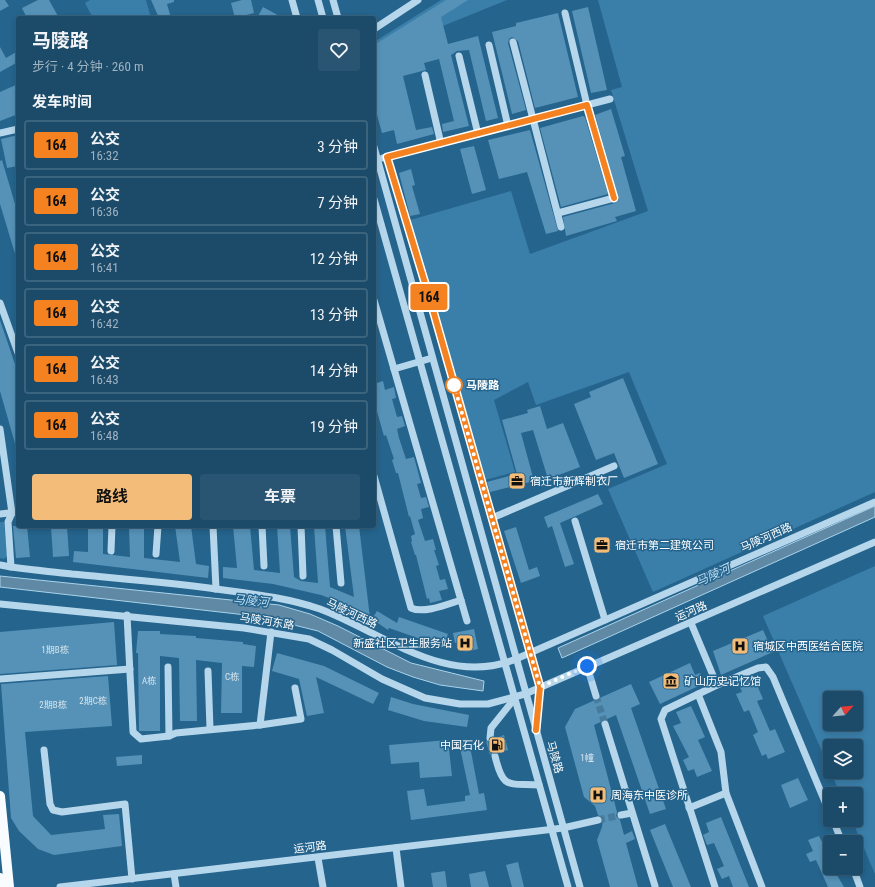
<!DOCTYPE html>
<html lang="zh">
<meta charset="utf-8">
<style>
:root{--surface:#1c4b6a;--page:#295572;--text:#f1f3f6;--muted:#a0b3c1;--line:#3a637e;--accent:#f4bc79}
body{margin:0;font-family:"Roboto Condensed","Noto Sans SC",sans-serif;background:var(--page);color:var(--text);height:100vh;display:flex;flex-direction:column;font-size:15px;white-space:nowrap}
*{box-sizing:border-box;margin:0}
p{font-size:13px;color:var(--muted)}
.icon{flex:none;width:22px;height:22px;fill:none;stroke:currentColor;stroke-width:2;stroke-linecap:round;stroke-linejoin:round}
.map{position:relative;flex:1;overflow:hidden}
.details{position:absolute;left:16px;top:16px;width:360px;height:512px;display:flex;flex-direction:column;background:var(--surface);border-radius:4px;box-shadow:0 2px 6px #0003,0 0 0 1px var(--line)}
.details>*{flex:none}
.badge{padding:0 8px;border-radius:3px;font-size:14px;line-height:26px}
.needle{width:26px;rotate:63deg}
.buttons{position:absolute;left:823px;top:691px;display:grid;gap:8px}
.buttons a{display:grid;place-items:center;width:40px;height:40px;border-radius:4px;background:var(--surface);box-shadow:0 2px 6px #0003,0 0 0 1px var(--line);font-size:20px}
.you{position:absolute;width:20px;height:20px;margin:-10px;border:3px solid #fff;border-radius:50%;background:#1a73e8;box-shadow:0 0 0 6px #1a73e833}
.map>.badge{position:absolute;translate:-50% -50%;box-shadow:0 0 0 2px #fff}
h2{padding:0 16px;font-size:15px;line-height:36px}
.round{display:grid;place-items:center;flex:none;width:42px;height:42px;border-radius:4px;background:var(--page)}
.headline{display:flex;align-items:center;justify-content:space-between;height:68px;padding:0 16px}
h1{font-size:19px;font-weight:700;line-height:30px}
.action{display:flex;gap:8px;margin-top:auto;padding:8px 16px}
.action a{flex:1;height:46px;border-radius:4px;background:var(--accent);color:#111;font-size:16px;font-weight:700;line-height:46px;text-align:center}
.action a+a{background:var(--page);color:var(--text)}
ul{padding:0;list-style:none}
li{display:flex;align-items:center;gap:12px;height:50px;margin:0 8px 6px;padding:0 8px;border:2px solid var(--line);border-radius:4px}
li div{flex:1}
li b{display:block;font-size:15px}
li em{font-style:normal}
li .badge{min-width:44px;font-weight:700;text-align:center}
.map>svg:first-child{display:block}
.green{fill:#3a7faa;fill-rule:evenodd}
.water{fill:#5f89a4;stroke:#a9d3eb}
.building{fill:#5692b8}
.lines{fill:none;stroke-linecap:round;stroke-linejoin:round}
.minor-tunnel{stroke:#467b9e;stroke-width:7;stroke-dasharray:7 3.5;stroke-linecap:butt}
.minor{stroke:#b5d6eb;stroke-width:7}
.major{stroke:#f9fcff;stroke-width:10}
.line-casing{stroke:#fff;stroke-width:9}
.line{stroke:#f58220;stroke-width:6}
.walk{stroke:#fff;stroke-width:4;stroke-dasharray:0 7.2}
.stop-dot{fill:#fff;stroke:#f58220;stroke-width:2}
.labels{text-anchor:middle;stroke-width:3;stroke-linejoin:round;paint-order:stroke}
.number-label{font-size:9px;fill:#d5e4ed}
.stop-label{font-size:11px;font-weight:bold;fill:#fff;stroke:#25648d;text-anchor:start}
.poi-label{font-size:11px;fill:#fff;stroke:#25648d;text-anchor:start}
.street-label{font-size:11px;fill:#fff;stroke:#25648d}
.water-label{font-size:12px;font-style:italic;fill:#c1dff2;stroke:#25648d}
</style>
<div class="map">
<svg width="875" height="887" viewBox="0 0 875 887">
<rect width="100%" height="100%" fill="#25648d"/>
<g class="green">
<path d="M90,0H146L151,18H93L85,3Z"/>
<path d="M441,0H507L428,32L374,68V42Z"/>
<path d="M598,0H875V492L653,592L608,489L667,464L629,372L536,405L528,382L494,400L515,472L485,480L434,296L428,297L407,221L511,191L530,254L648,211L611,90L622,87Z"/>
<path d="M0,522H4L7,556L4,559L0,558Z"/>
<path d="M875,566V874L852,820H856V794H840L831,772H856V746H830V770L763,616ZM830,698H856V724H830Z"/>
</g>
<g class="water">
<path d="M875,506V517L562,658L558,648Z"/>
<path d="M0,576L279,605L310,614L338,626L411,663L484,681L483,691L440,685L413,677L387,667L318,631L290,624L246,615L0,587Z"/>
</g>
<g class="building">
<path d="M0,0H5L9,6L0,11Z"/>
<path d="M38,0H49L59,18H27L22,8Z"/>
<path d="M151,0H174V2L167,4L171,18H159Z"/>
<path d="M242,0H251L254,13L235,18L231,3Z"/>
<path d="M446,0H468L441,17L448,44L478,36L498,118L486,121L469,50L457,51L451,55L469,126L443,132L442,124L454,121L439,59L424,63L426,70L403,76L416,130L432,127L434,134L397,144L394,130L382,133L374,104V45Z"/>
<path d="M263,7L283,18H257Z"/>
<path d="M588,7L607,90L591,93L572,11Z"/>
<path d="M558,13L578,97L535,108L518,41L512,37L509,39L508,43L526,110L512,114L492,32L516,26V23Z"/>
<path d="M0,47L6,58L18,51V62L0,72Z"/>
<path d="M18,84V114L0,121V92Z"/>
<path d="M611,109L625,156L621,157L636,211L615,217L617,221L566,236L563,217L615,203L619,200L595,115Z"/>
<path d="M583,116L585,117L608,194L561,207L540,128Z"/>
<path d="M530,130L558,231L546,234L527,172L499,179L488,140Z"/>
<path d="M18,135V166L7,168L1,139Z"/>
<path d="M474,146L486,190L472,194L460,149Z"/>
<path d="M2,160L18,214V257H16L0,204V161Z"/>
<path d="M411,169L415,185L412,186L420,214L410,216L399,173Z"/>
<path d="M0,320L18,373V447H16L0,391Z"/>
<path d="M623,378L658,464L624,478L614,453L596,460L574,404L591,397L589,392Z"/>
<path d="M383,381L385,390L394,387L396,398L392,399L397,417L402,416L405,426L397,429L399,438L406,459L414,457L421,483L417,484L421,498L426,497L429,507L421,509L423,518L418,520L425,541L433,539L436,550H434L439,565L436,566L440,580L445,579L448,589L439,591L442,600L430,603L429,598L427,599L416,555H415L411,542L412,541L411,536L415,534L410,516L409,517L398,473H396L392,460L394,459L386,435L384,436L374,401V384Z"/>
<path d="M540,406L547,429L563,423L580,467L548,479L533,430L521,433L534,481L490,492L487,482L517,474L502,420L528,413L527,410Z"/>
<path d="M598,494L603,504L560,523L574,564L565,567L552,526L548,528L544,517Z"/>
<path d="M13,526H27L30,557L16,558Z"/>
<path d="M51,526H67L69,556L53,557Z"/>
<path d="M88,526H103V554L130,557L129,526H144V558L180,562L175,526H191L196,564L209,566L208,578L73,562L74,551L88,552Z"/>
<path d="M233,526H250L254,570L280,573L277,526H290L294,577L301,581L318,583L314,526H325L330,587L354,597L345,526H359L370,618L340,602L321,595L273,584L223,578V567L237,568Z"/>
<path d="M516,527L529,570L537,567L540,576L521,583L504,531Z"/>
<path d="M377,611L397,623L399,617L448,634L443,647L389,628L388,630L372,619Z"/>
<path d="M114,622L117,665L0,674V632Z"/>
<path d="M474,629L478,649L465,652L463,641L455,643L453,633Z"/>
<path d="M763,630L773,652L721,675L713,651Z"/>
<path d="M138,631H160V634L196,636V638L243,642V644L256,646L254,667L242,666V713H221L222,663L196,660L197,721H180L179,658L160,656V731H139L138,653H136Z"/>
<path d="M277,653L324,666L379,693L373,704L316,677L324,713L307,716L299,679L272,671Z"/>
<path d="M690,663L695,675L700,673L705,683L660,704L649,682Z"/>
<path d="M108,676L112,726L25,732L33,816L51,835L105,829L103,815L119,814L122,846L54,855L38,849L19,831L11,818L1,684Z"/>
<path d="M754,678L763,699L757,701L770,731L775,729L785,752L768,759L766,754L762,756L753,735L758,732L749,710L744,712L736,694L742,692L739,685Z"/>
<path d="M631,684L640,704L631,708L666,809L650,814L616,715L594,725L617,812L616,816L620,820L624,835L632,831L635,839L626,843L638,887H610L597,840L602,827L603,819L598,815L595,806L584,797L565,727L575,709Z"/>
<path d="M391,697L413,704L469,715L467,727L424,721L388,710Z"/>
<path d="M691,706L705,737L698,740L712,771L697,777L694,769L688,771L683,760L689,757L673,726L681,723L676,712Z"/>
<path d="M504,735L508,750L499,753L494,751L490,755L486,741L492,743L495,738Z"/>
<path d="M448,740L452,776L420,778L419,762L391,764L389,745Z"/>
<path d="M469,741L479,794L484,793L487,810L411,820L407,791L424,789L427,806L465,801V796L470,795L459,743Z"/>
<path d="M142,755V764L117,766L116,757Z"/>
<path d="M798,778L808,800L790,808L781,785Z"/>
<path d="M721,817L749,887H733L729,876L722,879L717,869L724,866L714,843L707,845L703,835L709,832L706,823Z"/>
<path d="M665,824L691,887H673L650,830Z"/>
<path d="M819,836L823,844L826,843L830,853L828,855L830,868H833L844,887H828L816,860L810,862L806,854L813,851L808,840Z"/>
<path d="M518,862L524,887H512L506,865Z"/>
<path d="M445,871L447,887H433L431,873Z"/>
<path d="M485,871L489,887H471L469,874Z"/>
</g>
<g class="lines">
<g class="minor-tunnel">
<path d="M596,696L605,724"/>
<path d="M490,738L495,756"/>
<path d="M598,820L621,815"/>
</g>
<g class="minor">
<path d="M292,0L297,18"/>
<path d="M318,0L323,18"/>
<path d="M333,0L338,18"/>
<path d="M374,29L418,0"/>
<path d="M513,42L561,227"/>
<path d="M489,45L508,126"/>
<path d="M459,56L478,134"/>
<path d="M425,75L441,144"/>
<path d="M0,133L18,129"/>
<path d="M374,147L580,887"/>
<path d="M387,157L431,303L540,687L536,726"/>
<path d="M383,158L610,99"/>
<path d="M374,199L568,887"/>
<path d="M558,213L614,198L587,105L565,13"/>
<path d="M374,300L467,621"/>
<path d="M0,303L18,353"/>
<path d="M394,369L432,358"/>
<path d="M0,429L12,513L8,522L11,567"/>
<path d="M374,476L411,608C424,614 448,604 461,600"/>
<path d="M0,514L18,512"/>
<path d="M492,518L614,466"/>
<path d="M575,521L605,620"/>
<path d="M213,526L216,589"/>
<path d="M262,526L264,566"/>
<path d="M301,526L303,576"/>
<path d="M336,526L341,583"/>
<path d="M111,551L112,526"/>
<path d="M156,554L158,526"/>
<path d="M0,565C24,570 48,571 72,574C125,579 178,583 231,591C261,595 291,599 320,609C382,632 446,688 516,659L875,502"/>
<path d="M0,604L244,628L309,639L332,650L382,679L425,698L460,704H488L525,694L875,542"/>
<path d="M127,615L133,732L141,739L169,736L176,733L260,725L271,632"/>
<path d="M691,623L717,685"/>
<path d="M587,666L596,696"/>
<path d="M168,667L169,736"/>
<path d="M208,671L210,729"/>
<path d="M0,679L130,669"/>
<path d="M605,724L655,886"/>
<path d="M260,725L301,719L295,688"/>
<path d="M490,738L491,728L515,698"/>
<path d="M44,750L50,804L53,810L62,812L125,804L132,879"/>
<path d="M495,756C503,790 508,783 539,785"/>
<path d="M726,793L762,887"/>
<path d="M689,808L726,793L721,752L698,694"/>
<path d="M621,815L632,813"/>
<path d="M833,820L842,842"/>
<path d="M396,848L401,887"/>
<path d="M318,858L323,887"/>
<path d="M853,868L860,887"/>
<path d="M174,874L176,887"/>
<path d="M60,887L563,828L598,820"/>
<path d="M715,887L661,719L665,710L717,685L758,668L766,667L773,677L830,814"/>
</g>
<g class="major">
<path d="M0,796L9,887"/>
<path d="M0,878L1,887"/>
</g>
</g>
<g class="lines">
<g class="line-casing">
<path id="line" d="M536,730L540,687L431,303L387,157L587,105L614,198"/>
</g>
<use href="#line" class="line"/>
<path class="walk" d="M454,385L540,687L587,666"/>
</g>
<defs>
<g id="office-square" transform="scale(0.9)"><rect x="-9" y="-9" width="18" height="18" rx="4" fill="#f4bc79" stroke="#25648d"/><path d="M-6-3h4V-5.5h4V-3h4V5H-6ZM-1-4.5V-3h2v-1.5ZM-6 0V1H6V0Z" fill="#111"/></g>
<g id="hospital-square" transform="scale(0.9)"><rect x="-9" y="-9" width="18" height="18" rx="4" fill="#f4bc79" stroke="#25648d"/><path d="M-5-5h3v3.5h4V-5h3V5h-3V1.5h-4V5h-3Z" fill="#111"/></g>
<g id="museum-square" transform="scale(0.9)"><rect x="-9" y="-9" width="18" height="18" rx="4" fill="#f4bc79" stroke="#25648d"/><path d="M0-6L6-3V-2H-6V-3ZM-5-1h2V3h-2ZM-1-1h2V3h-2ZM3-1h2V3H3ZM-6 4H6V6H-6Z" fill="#111"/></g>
<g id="fuel-square" transform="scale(0.9)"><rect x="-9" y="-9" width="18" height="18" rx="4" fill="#f4bc79" stroke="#25648d"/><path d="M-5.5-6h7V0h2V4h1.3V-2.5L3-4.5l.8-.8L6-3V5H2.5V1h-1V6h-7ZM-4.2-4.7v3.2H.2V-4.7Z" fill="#111"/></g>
</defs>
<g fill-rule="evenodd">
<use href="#office-square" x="517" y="481"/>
<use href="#office-square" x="602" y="545"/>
<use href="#hospital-square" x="465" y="643"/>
<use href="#hospital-square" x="740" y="646"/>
<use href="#museum-square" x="671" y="681"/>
<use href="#fuel-square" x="497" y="745"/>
<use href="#hospital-square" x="598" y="795"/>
</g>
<circle class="stop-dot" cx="454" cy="385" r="8"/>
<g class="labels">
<g class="number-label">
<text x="55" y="653">1期B栋</text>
<text x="232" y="680">C栋</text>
<text x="149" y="684">A栋</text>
<text x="93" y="704">2期C栋</text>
<text x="53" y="708">2期B栋</text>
<text x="587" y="761">1幢</text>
</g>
<g class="stop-label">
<text x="466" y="389">马陵路</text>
</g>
<g class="poi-label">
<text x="530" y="485">宿迁市新辉制衣厂</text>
<text x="615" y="549">宿迁市第二建筑公司</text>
<text x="452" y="647" text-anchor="end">新盛社区卫生服务站</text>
<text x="753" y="650">宿城区中西医结合医院</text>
<text x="684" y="685">矿山历史记忆馆</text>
<text x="484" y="749" text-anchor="end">中国石化</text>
<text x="611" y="799">周海东中医诊所</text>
</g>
<g class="street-label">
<text transform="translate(766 537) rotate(-24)" y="4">马陵河西路</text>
<text transform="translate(691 611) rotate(-23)" y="4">运河路</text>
<text transform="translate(352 613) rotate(25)" y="4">马陵河西路</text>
<text transform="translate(267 621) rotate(9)" y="4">马陵河东路</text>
<text transform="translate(555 757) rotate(74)" y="4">马陵路</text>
<text transform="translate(310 847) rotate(-7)" y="4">运河路</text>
</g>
<g class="water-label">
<text transform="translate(713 575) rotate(-24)" y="4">马陵河</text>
<text transform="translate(251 601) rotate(6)" y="4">马陵河</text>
</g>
</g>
</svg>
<div class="buttons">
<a><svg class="needle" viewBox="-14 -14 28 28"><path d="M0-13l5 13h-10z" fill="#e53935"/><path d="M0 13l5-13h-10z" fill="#a0b3c1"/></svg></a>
<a><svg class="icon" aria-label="layers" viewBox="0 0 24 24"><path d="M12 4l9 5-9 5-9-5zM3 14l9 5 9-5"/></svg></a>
<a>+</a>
<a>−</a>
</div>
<div class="you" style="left:587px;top:666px"></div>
<b class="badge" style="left:429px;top:297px;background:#f58220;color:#111">164</b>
<section class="details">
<div class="headline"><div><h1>马陵路</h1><p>步行 · 4 分钟 · 260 m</p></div><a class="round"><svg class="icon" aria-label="heart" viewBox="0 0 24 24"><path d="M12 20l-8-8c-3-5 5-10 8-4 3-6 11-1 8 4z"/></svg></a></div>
<h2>发车时间</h2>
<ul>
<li><span class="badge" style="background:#f58220;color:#111">164</span><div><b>公交</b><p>16:32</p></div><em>3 分钟</em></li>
<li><span class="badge" style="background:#f58220;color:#111">164</span><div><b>公交</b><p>16:36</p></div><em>7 分钟</em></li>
<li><span class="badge" style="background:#f58220;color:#111">164</span><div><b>公交</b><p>16:41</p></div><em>12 分钟</em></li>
<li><span class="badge" style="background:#f58220;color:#111">164</span><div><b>公交</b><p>16:42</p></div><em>13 分钟</em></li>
<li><span class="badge" style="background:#f58220;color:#111">164</span><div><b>公交</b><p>16:43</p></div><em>14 分钟</em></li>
<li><span class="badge" style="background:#f58220;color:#111">164</span><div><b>公交</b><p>16:48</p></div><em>19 分钟</em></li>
</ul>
<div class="action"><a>路线</a><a>车票</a></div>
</section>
</div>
